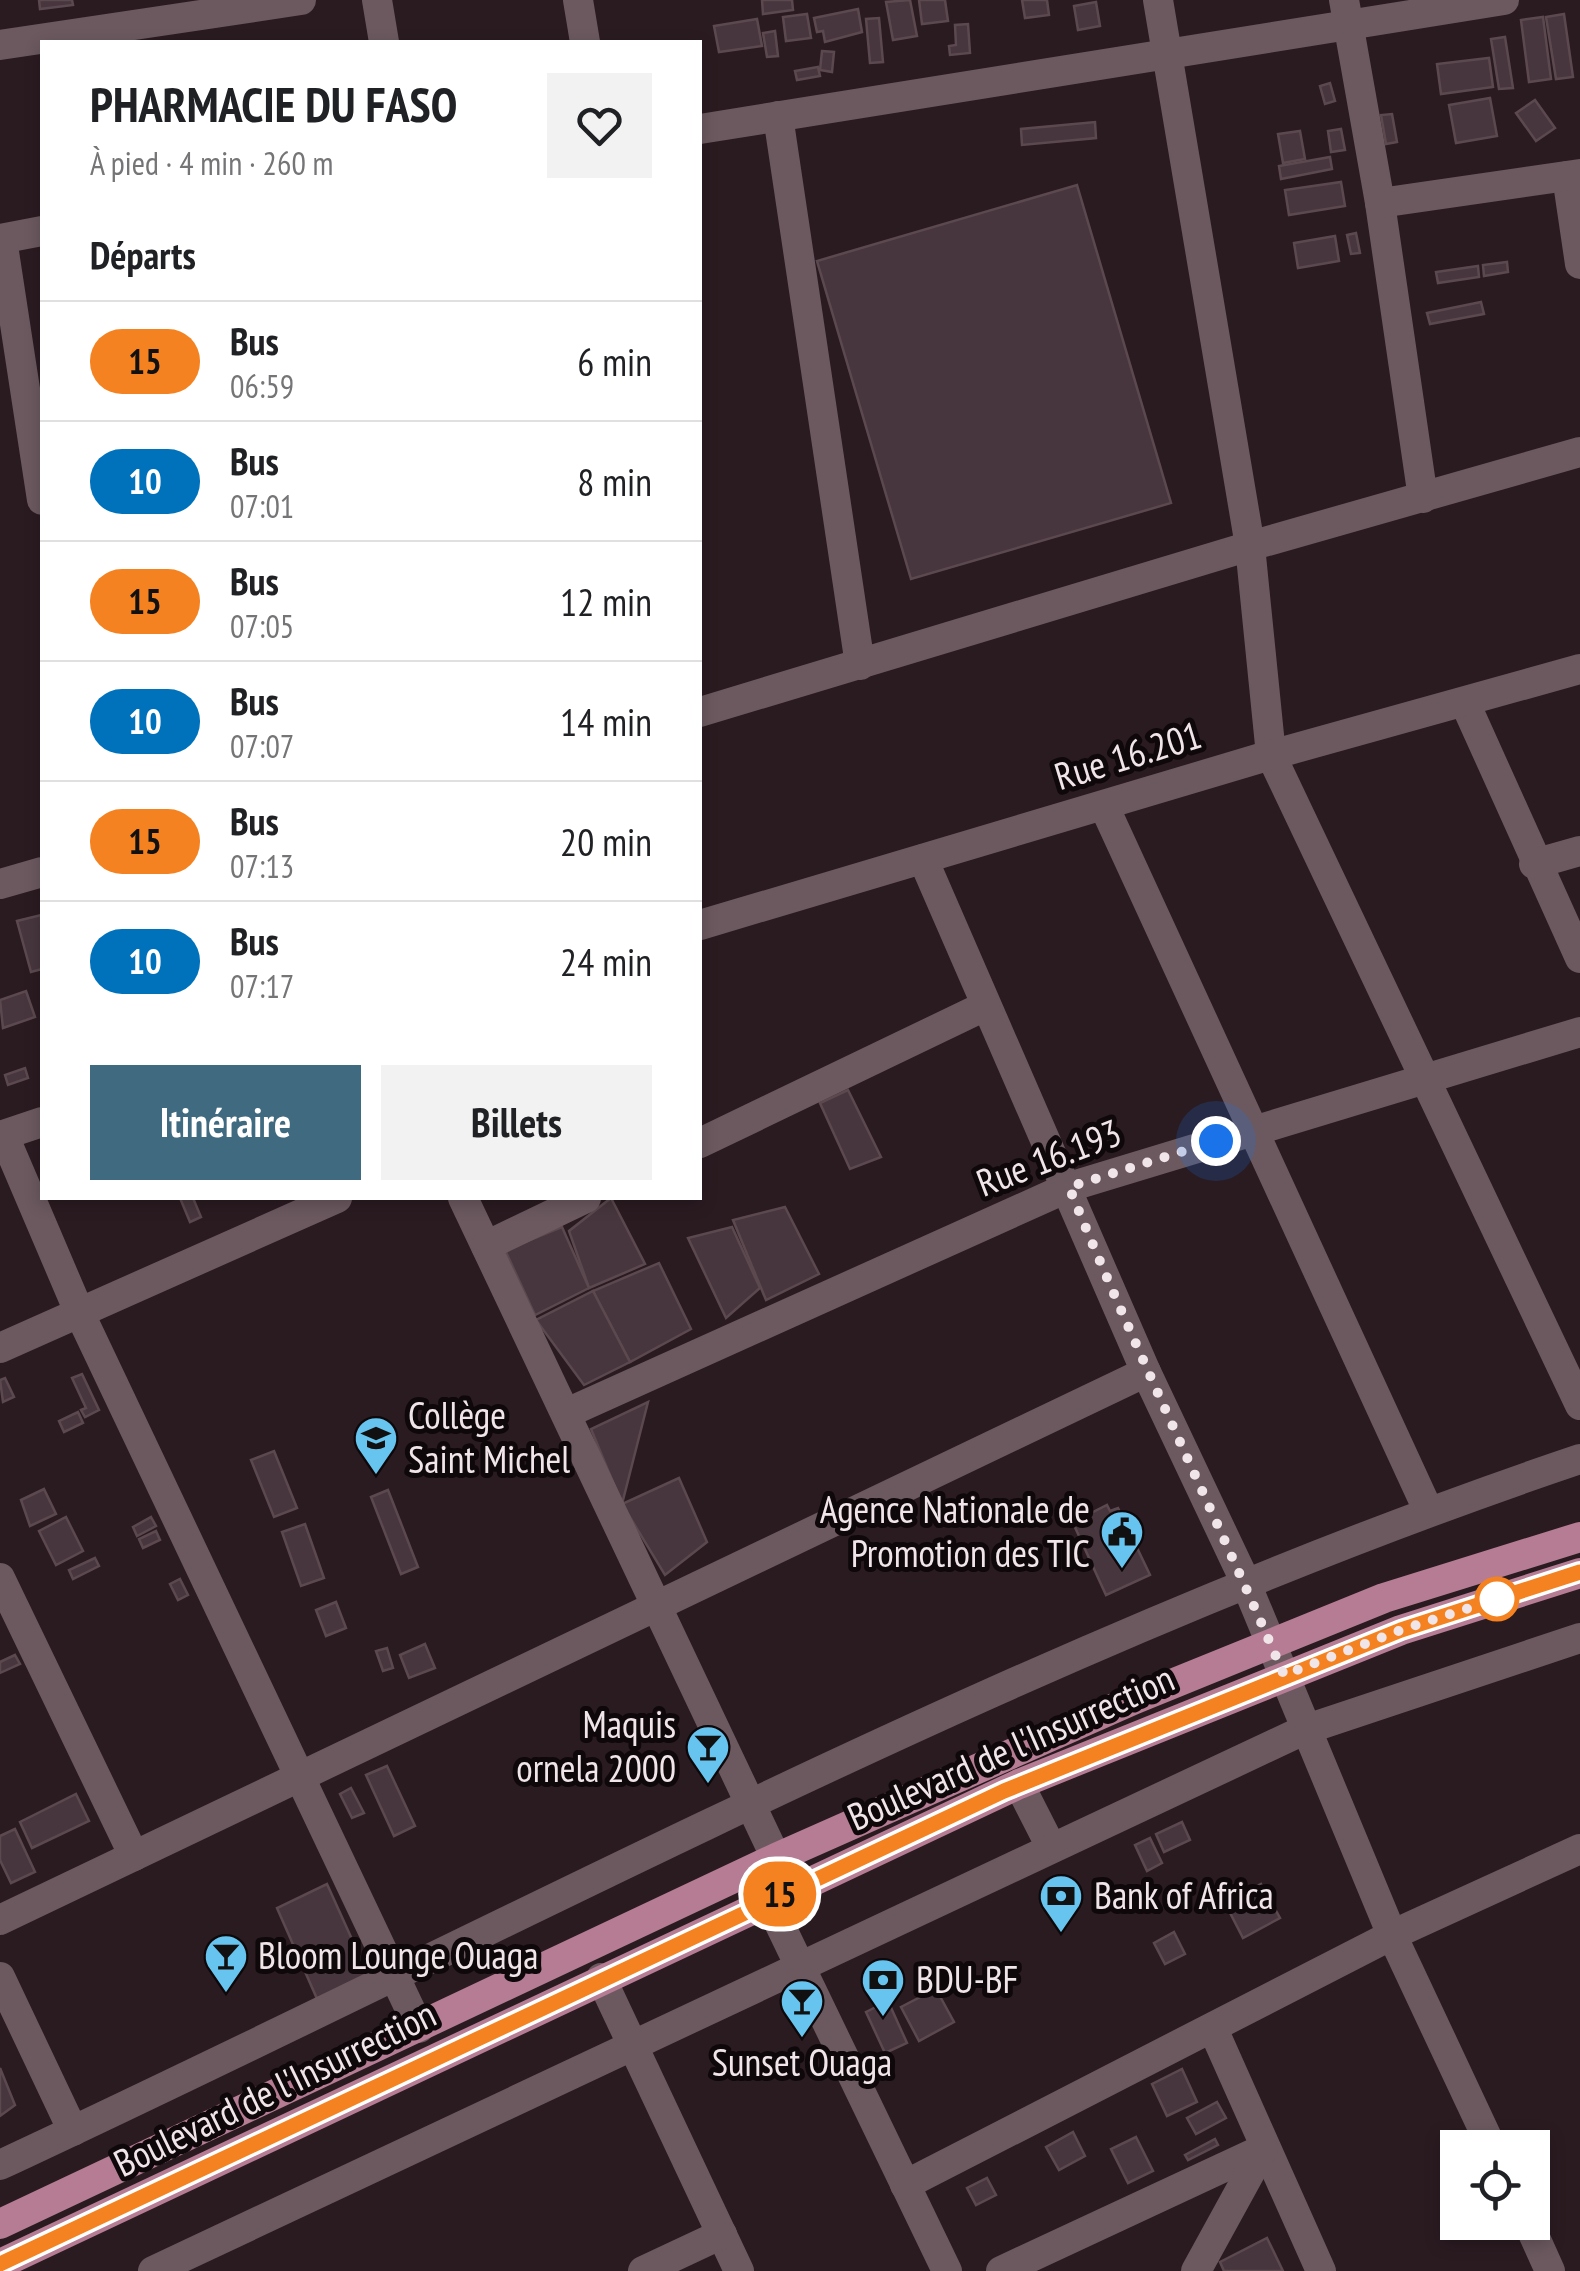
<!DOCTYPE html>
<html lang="fr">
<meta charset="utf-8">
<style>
:root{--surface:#fff;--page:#f2f2f2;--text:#202124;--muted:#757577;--line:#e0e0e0;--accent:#406a7f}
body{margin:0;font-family:"PT Sans Narrow",sans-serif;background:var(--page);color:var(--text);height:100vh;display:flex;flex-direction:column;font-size:38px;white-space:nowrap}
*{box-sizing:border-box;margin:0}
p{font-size:32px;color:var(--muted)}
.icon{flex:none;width:55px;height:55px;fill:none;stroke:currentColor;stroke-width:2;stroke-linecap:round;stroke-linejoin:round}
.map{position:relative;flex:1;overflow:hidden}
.panel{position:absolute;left:40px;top:40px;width:662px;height:1160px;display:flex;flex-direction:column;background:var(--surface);border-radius:0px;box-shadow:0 5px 15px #0003}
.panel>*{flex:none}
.badge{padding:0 20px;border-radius:32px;font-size:35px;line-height:65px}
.fabs{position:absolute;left:1440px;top:2130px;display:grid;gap:20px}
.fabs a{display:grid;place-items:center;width:110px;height:110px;border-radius:0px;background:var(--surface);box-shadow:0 5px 15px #0003;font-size:50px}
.you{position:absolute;width:50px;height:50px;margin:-25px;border:8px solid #fff;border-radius:50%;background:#1a73e8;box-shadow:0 0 0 15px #1a73e833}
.map>.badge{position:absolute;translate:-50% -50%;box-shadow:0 0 0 5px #fff}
h2{padding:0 50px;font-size:38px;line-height:90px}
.round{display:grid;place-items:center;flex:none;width:105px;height:105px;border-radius:0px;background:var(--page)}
.summary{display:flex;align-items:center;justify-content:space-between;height:170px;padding:0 50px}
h1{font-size:48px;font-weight:700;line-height:75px}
.button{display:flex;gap:20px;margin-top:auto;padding:20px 50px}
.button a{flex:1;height:115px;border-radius:0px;background:var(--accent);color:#fff;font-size:40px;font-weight:700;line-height:115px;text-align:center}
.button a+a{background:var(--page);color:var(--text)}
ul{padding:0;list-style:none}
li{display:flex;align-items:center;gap:30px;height:120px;padding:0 50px;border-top:2px solid var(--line)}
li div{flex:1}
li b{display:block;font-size:38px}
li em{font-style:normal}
li .badge{min-width:110px;font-weight:700;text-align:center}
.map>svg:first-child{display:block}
.building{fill:#47363d;stroke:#5c4950;stroke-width:2.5}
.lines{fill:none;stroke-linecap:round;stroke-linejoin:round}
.minor{stroke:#6c5960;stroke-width:30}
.major{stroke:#b57c93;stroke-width:30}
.line-casing{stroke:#fff;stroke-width:22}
.line{stroke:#f58220;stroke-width:15}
.walk{stroke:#f0e5e9;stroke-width:10;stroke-dasharray:0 18}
.stop-dot{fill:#fff;stroke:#f58220;stroke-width:5}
.labels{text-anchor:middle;stroke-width:10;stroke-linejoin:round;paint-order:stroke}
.street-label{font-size:38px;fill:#f0e5e9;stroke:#0e080a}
.poi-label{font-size:38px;fill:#f0e5e9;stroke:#0e080a;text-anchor:start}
</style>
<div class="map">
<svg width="1580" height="2271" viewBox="0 0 1580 2271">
<rect width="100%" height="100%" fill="#2a1b21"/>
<g class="building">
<path d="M39,0H72L73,5L40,9Z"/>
<path d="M762,0H792L793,10L763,14Z"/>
<path d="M910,0L917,36L893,40L886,2Z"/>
<path d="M919,0H945L948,21L922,24Z"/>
<path d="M1022,0H1047L1049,15L1025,18Z"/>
<path d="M1096,2L1100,26L1078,30L1074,6Z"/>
<path d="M858,9L862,32L825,42L823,31L817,32L814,18Z"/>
<path d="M807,14L811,38L786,41L783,17Z"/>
<path d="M1564,14L1573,77L1556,79L1546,17Z"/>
<path d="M1543,17L1551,79L1529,82L1521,20Z"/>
<path d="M879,18L883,62L870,63L866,19Z"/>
<path d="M757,19L762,46L719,52L714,26Z"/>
<path d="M968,24L970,53L950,55L949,46L956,45L955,25Z"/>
<path d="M775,31L778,56L767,57L763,33Z"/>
<path d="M1505,37L1513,88L1499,89L1491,39Z"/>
<path d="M822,51L834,52L832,72L820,70Z"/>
<path d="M1489,58L1493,87L1441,94L1437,64Z"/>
<path d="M818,67L820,76L797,80L795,71Z"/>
<path d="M1330,83L1335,101L1325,104L1320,86Z"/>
<path d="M1490,98L1497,136L1456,143L1449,105Z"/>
<path d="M1535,100L1555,128L1536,141L1516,113Z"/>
<path d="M1392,114L1397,142L1386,144L1381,115Z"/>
<path d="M1095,122L1096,138L1022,145L1021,129Z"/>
<path d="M1341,129L1345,150L1331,152L1328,131Z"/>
<path d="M1300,131L1305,159L1283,163L1278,134Z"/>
<path d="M1330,157L1332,169L1281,179L1279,166Z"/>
<path d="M1341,182L1345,206L1289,215L1285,190Z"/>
<path d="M1077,185L1171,503L911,579L817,261Z"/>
<path d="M1356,233L1360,253L1351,254L1347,235Z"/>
<path d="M1335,236L1339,261L1298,268L1294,243Z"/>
<path d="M1507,262L1508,272L1484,276L1483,265Z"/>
<path d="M1478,266L1479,277L1438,283L1436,272Z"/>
<path d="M1481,302L1484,314L1430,324L1427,313Z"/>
<path d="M41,915L42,969L31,972L17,921Z"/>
<path d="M26,991L35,1017L3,1028L0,1000Z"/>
<path d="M25,1068L28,1078L8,1085L5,1075Z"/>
<path d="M848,1090L881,1157L850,1169L820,1103Z"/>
<path d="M180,1198H193L201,1217L190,1222Z"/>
<path d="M611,1198L645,1264L589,1288L569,1231Z"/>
<path d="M785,1207L819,1274L766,1300L733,1220Z"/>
<path d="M562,1227L589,1288L535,1315L505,1250Z"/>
<path d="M732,1227L760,1288L726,1318L688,1238Z"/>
<path d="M659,1263L691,1329L630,1362L593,1291Z"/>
<path d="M593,1291L630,1362L584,1385L536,1320Z"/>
<path d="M82,1374L99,1410L85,1417L81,1410L86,1408L72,1378Z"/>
<path d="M5,1378L14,1397L3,1402L0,1380Z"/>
<path d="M648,1402L622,1504L591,1429Z"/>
<path d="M78,1412L83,1423L64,1432L59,1421Z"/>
<path d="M274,1451L297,1508L274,1517L251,1460Z"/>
<path d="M679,1478L707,1542L665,1575L622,1504Z"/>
<path d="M44,1489L56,1514L30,1526L21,1500Z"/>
<path d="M388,1490L418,1567L401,1574L371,1497Z"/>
<path d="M1084,1504L1089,1514L1107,1505L1110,1511L1118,1508L1150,1575L1106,1595L1068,1512Z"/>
<path d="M66,1517L83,1551L56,1565L39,1531Z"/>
<path d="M151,1517L156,1526L137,1536L133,1527Z"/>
<path d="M305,1524L324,1578L301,1586L282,1532Z"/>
<path d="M156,1531L160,1540L143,1548L139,1539Z"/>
<path d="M95,1558L99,1566L73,1579L69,1570Z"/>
<path d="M180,1579L188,1595L178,1600L170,1584Z"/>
<path d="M336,1602L346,1628L326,1636L316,1610Z"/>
<path d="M425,1644L435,1668L409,1678L400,1655Z"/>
<path d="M387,1648L393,1668L383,1671L376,1651Z"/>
<path d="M15,1655L20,1664L0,1673V1662Z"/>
<path d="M387,1766L415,1826L394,1836L366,1775Z"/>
<path d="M351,1788L364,1813L352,1818L340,1794Z"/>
<path d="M76,1794L89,1821L32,1848L20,1822Z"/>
<path d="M1182,1822L1190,1840L1164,1852L1156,1834Z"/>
<path d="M15,1829L35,1872L11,1883L0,1860V1836Z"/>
<path d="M1150,1838L1162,1863L1147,1871L1135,1845Z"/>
<path d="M327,1884L369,1977L318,2001L277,1908Z"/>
<path d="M1261,1884L1280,1918L1243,1938L1225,1903Z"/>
<path d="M1174,1932L1185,1954L1165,1964L1154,1943Z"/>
<path d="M936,1989L954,2022L919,2041L901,2007Z"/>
<path d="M888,2001L907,2043L885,2053L866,2012Z"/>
<path d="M0,2068L15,2105L0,2116Z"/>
<path d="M1182,2069L1197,2102L1167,2116L1152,2084Z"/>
<path d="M1217,2102L1226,2118L1196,2134L1187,2118Z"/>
<path d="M1073,2132L1085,2156L1059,2170L1046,2147Z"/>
<path d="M1136,2137L1153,2171L1128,2183L1111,2149Z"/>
<path d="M1215,2139L1218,2145L1188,2160L1185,2155Z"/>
<path d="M987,2178L996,2195L976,2205L967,2188Z"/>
<path d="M1267,2238L1283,2271H1224L1220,2262Z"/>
</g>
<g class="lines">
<g class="minor">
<path d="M377,0L384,42"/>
<path d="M578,0L585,42"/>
<path d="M1158,0L1250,546L1271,755L1580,1405"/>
<path d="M1344,0L1380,203L1423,498"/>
<path d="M0,45L301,0"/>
<path d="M778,116L860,665"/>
<path d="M700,129L1504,0"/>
<path d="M1567,176L1580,264"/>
<path d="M1380,203L1580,174"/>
<path d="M0,239L42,231"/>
<path d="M2,239L42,500"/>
<path d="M1465,703L1580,958"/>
<path d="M700,712L1250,546L1580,452"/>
<path d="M1104,806L1428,1510"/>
<path d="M923,859L1146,1372L1245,1581L1392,1935L1492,2148"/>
<path d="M1534,864L1580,851"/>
<path d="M0,884L42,872"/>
<path d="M700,925L1271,755L1580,669"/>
<path d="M0,1136L42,1122"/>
<path d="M4,1136L80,1314L419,2028"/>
<path d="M700,1143L985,1006"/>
<path d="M463,1198L776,1858"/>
<path d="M486,1246L586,1198"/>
<path d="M0,1348L337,1198"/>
<path d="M567,1413L1069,1187L1580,1032"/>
<path d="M0,1578L134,1856"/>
<path d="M1019,1784L1050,1845"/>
<path d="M768,1900L947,2271"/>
<path d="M0,1920L1146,1372"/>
<path d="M0,1977L73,2131"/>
<path d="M601,1978L739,2271"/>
<path d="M1213,2029L1321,2271"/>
<path d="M0,2165C522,1922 1033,1643 1580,1459"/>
<path d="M905,2185L1392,1935L1580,1849"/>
<path d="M1528,2222L1550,2271"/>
<path d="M153,2271L1304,1730L1580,1638"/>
<path d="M643,2271L722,2234"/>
<path d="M1001,2271L1263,2149"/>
<path d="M1196,2271L1263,2149"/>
</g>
<g class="major">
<path d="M0,2224L776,1858L1135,1699L1384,1598L1580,1537"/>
<path d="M0,2264L1019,1784L1401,1630L1580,1573"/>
</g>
</g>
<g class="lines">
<g class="line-casing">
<path id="line" d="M0,2264L1004,1791L1401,1630L1580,1572"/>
</g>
<use href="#line" class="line"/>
<path class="walk" d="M1216,1141L1069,1187C1136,1352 1214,1512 1284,1675L1401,1630L1497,1599"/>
</g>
<defs>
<g id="school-pin" transform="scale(2.25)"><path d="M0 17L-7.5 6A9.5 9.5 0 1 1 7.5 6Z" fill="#66c4ef" stroke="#0e080a"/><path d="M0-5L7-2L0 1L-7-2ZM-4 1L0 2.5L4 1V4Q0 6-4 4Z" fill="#111"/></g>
<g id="civic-pin" transform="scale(2.25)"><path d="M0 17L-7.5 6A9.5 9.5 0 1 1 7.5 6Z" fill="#66c4ef" stroke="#0e080a"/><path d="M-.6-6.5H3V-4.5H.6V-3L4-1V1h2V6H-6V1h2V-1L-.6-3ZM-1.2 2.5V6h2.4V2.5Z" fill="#111"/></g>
<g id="bar-pin" transform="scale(2.25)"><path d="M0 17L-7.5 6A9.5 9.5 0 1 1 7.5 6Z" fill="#66c4ef" stroke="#0e080a"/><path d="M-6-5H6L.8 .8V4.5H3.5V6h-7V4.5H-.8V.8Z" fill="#111"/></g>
<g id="bank-pin" transform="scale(2.25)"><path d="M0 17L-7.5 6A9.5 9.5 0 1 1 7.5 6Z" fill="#66c4ef" stroke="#0e080a"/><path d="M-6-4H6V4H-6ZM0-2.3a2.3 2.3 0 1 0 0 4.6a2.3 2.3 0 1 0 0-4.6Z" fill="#111"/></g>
</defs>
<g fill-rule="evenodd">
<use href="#school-pin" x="376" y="1438"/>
<use href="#civic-pin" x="1122" y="1532"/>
<use href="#bar-pin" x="708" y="1747"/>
<use href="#bank-pin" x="1061" y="1896"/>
<use href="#bar-pin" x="226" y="1956"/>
<use href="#bank-pin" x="883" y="1980"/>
<use href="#bar-pin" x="802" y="2001"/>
</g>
<circle class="stop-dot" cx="1497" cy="1599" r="20"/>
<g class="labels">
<g class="street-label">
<text transform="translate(1128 756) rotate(-17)" y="13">Rue 16.201</text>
<text transform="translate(1049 1158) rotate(-21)" y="13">Rue 16.193</text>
<text transform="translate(1011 1748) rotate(-24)" y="13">Boulevard de l'Insurrection</text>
<text transform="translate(275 2089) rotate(-26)" y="13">Boulevard de l'Insurrection</text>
</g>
<g class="poi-label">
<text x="408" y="1429">Collège<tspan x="408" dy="44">Saint Michel</tspan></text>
<text x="1090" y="1523" text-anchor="end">Agence Nationale de<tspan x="1090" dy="44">Promotion des TIC</tspan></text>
<text x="676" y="1738" text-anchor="end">Maquis<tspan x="676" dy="44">ornela 2000</tspan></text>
<text x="1094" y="1909">Bank of Africa</text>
<text x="258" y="1969">Bloom Lounge Ouaga</text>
<text x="916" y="1993">BDU-BF</text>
<text x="802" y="2076" text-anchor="middle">Sunset Ouaga</text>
</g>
</g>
</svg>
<div class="fabs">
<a><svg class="icon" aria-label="locate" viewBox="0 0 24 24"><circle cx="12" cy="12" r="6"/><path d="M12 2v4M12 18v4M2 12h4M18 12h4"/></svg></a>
</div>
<div class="you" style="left:1216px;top:1141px"></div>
<b class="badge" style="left:780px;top:1894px;background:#f58220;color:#111">15</b>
<section class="panel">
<div class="summary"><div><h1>PHARMACIE DU FASO</h1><p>À pied · 4 min · 260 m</p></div><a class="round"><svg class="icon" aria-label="heart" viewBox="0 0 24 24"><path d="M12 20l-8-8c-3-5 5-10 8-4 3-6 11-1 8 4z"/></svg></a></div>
<h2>Départs</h2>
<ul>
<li><span class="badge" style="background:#f58220;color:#111">15</span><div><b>Bus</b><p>06:59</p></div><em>6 min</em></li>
<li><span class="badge" style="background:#0072bc;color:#fff">10</span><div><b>Bus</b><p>07:01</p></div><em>8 min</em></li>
<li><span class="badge" style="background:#f58220;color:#111">15</span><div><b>Bus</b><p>07:05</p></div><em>12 min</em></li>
<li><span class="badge" style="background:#0072bc;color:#fff">10</span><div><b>Bus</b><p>07:07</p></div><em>14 min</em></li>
<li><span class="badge" style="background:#f58220;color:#111">15</span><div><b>Bus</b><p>07:13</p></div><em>20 min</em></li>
<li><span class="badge" style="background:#0072bc;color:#fff">10</span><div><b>Bus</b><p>07:17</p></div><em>24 min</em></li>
</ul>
<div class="button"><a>Itinéraire</a><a>Billets</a></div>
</section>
</div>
